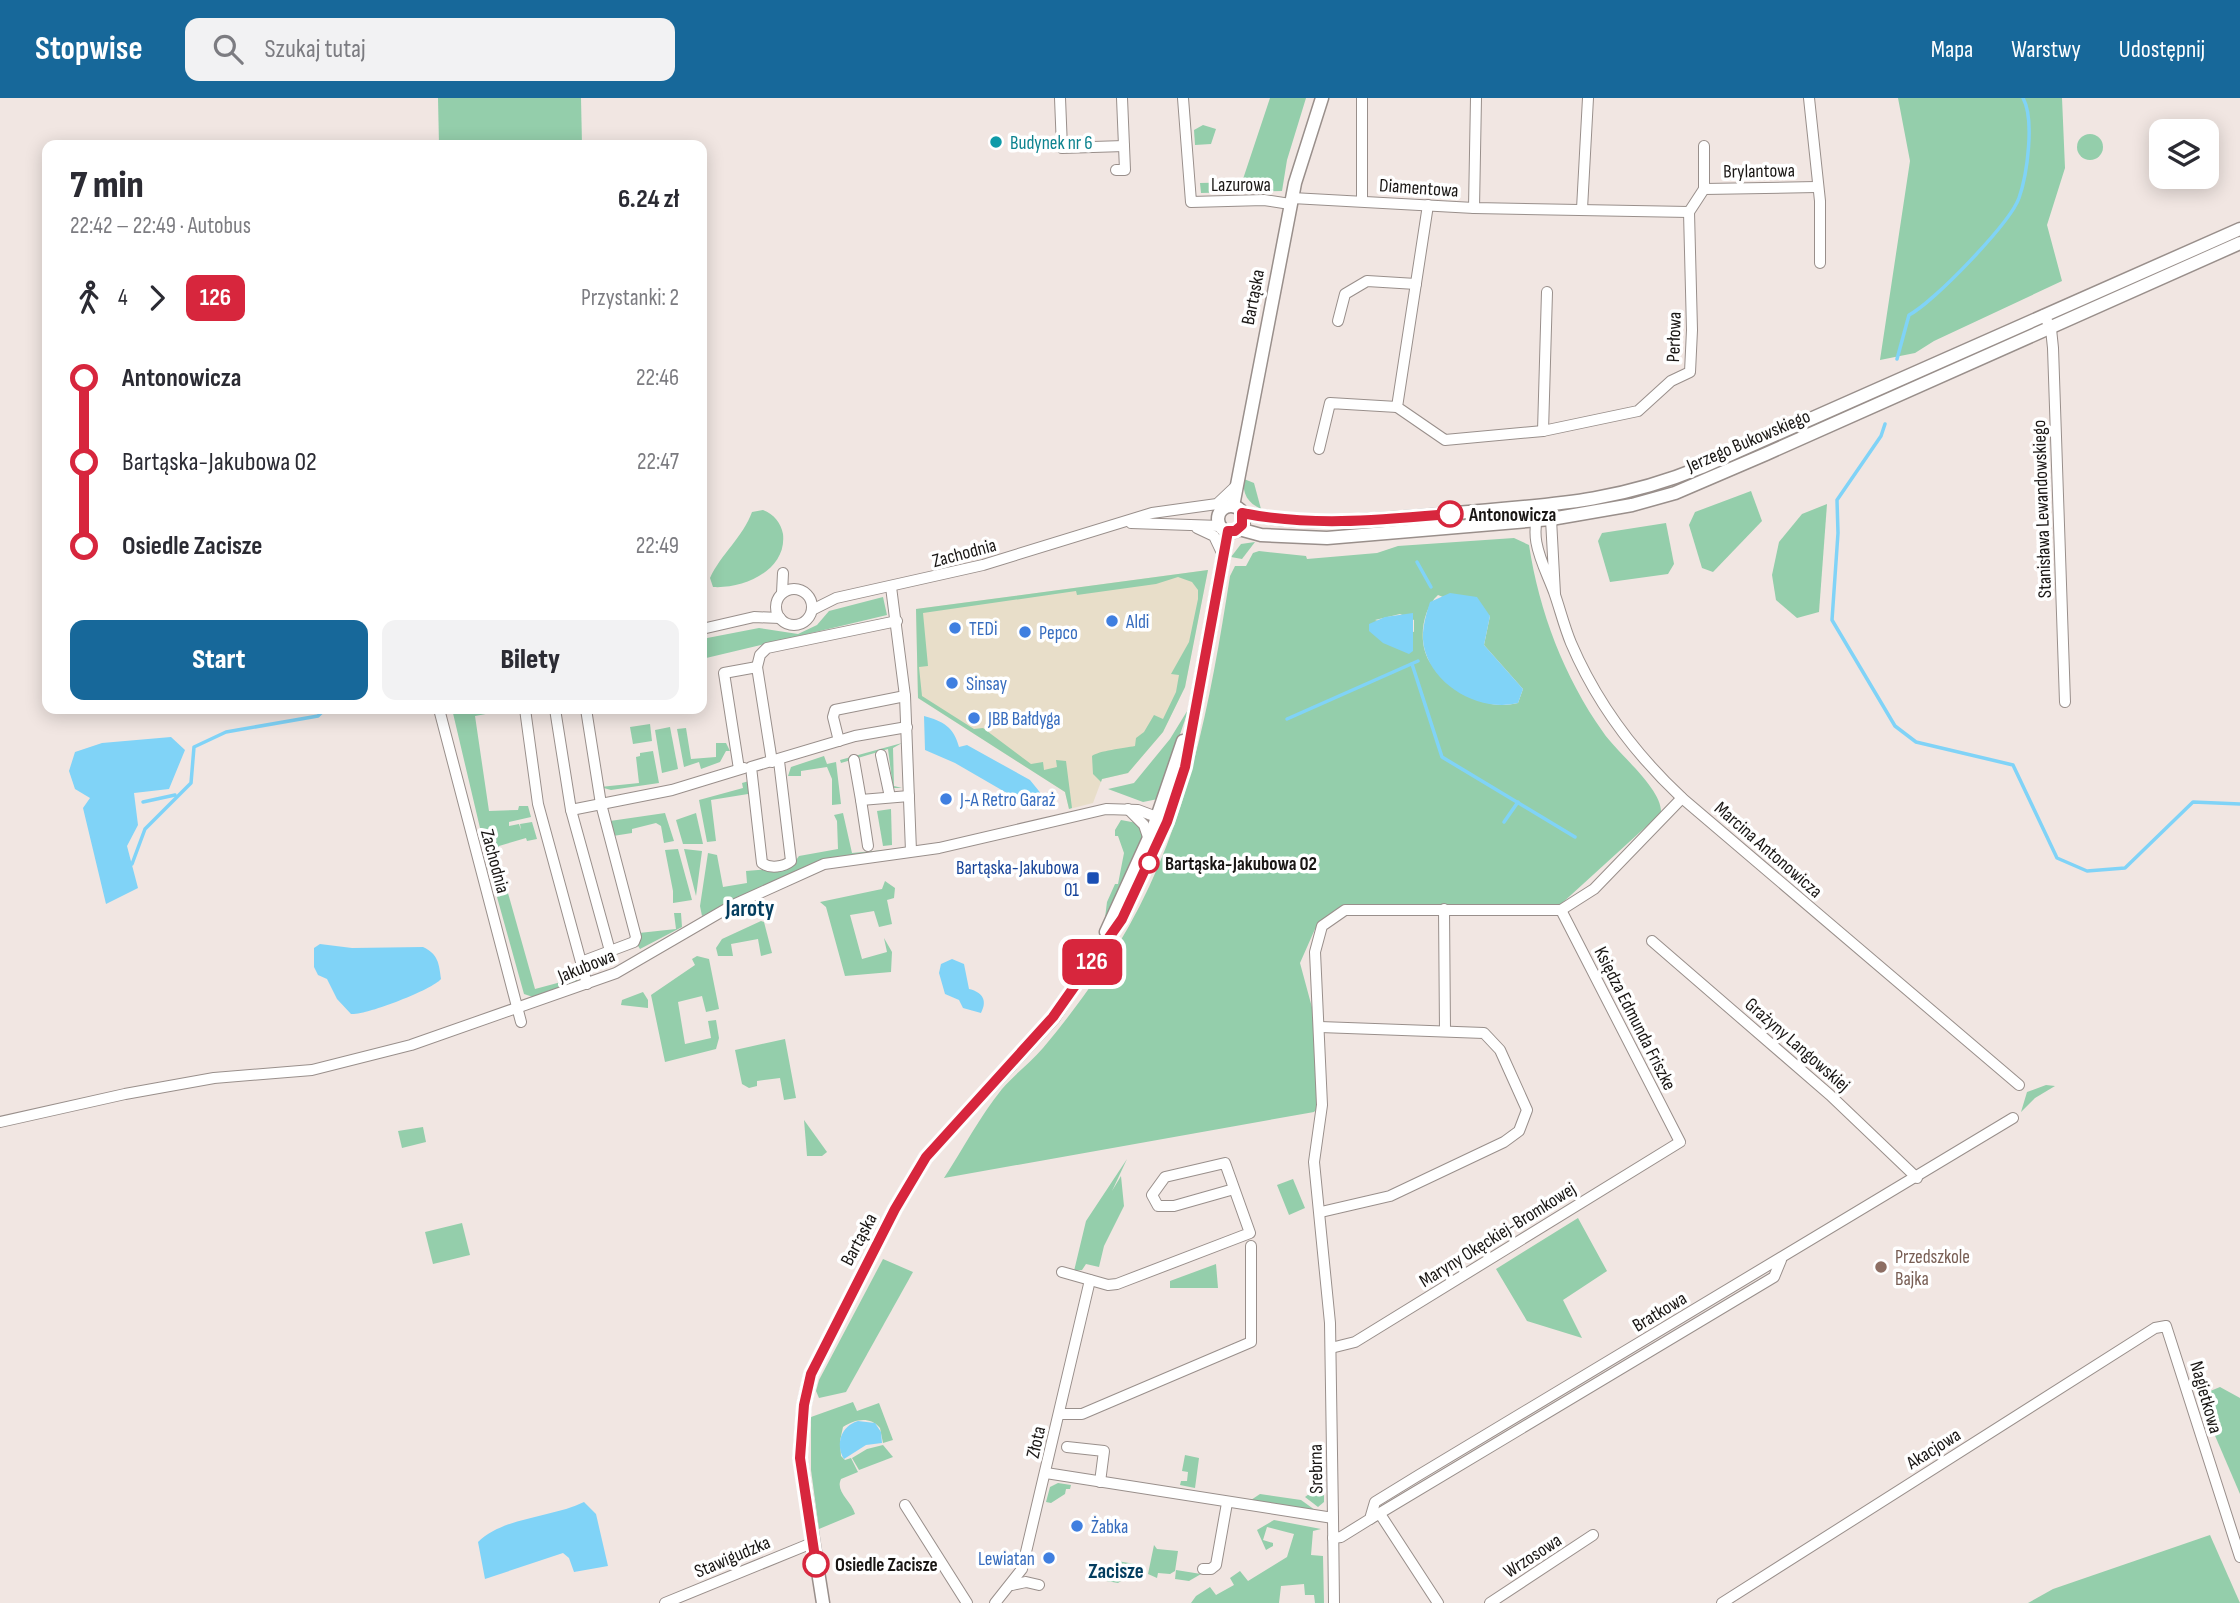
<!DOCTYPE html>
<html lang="pl">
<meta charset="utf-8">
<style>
:root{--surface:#fff;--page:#f2f2f3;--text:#2b2b33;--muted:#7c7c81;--accent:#17689a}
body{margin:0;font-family:"Sofia Sans Condensed",sans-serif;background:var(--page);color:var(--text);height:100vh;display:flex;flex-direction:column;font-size:26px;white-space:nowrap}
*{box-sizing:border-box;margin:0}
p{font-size:23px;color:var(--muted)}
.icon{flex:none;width:38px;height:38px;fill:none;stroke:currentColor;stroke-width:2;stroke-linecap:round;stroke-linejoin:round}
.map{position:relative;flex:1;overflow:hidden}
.sheet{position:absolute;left:42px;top:42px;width:665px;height:574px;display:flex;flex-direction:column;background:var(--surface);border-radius:14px;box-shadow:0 4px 18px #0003}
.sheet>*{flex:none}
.badge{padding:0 14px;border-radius:10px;font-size:24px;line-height:46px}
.fabs{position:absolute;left:2149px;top:21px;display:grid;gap:14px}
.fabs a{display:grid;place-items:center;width:70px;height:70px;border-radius:14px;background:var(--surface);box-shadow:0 4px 18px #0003;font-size:35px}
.map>.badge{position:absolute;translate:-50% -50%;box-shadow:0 0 0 4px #fff}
.legs{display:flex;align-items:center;gap:10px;height:77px;padding:0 28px;font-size:23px}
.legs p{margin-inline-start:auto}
.headline{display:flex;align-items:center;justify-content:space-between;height:119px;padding:0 28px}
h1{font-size:38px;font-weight:800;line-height:52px}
.action{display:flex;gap:14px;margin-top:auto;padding:14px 28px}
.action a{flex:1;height:80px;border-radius:14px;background:var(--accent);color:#fff;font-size:28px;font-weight:800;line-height:80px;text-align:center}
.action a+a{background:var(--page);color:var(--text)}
ul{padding:0 28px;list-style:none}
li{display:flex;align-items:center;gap:24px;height:84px;font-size:26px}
li i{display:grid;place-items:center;width:10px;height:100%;margin:0 9px;background:currentColor}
li i::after{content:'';width:18px;height:18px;margin:-9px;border:5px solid;border-radius:50%;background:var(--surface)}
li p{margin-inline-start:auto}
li:first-child i{background:linear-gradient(#0000 50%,currentColor 0)}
li:last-child i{background:linear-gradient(currentColor 50%,#0000 0)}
header{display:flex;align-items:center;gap:42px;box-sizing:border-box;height:98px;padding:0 35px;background:var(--accent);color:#fff}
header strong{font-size:33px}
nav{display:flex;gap:38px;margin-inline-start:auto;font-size:24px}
.search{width:490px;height:63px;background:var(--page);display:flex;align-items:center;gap:18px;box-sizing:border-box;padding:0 24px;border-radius:14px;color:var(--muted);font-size:26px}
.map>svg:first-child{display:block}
.commercial{fill:#e8dec9}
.green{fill:#94ceab;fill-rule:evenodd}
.water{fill:#80d3f7}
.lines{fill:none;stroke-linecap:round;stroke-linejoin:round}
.stream{stroke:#80d3f7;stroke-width:3.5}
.minor-casing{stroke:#998f8b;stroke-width:12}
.tertiary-casing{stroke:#998f8b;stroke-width:15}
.minor{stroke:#fff;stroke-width:10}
.tertiary{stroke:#fff;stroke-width:12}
.line-1-casing{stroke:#fff;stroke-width:16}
.line-1{stroke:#d7263d;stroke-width:10}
.culture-dot{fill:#0f9aa8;stroke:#fff;stroke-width:2.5}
.stop-1-dot{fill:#fff;stroke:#d7263d;stroke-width:3.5}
.shop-dot{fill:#3f7fe0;stroke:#fff;stroke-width:2.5}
.transit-dot{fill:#1a4fb4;stroke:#fff;stroke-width:2.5}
.education-dot{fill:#8d6e63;stroke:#fff;stroke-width:2.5}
.labels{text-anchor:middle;stroke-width:7;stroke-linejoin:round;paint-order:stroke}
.culture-label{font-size:19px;fill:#0d838f;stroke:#fff;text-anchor:start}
.street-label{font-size:19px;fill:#191614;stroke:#fff}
.stop-label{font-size:19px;font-weight:bold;fill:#191614;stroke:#fff;text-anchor:start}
.shop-label{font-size:19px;fill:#366cbe;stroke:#fff;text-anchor:start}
.transit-label{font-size:19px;fill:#164399;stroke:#fff;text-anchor:end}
.education-label{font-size:19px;fill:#785e54;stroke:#fff;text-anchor:start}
.neighbourhood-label{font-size:21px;font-weight:bold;fill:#033d5f;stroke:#fff}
.quarter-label{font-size:23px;font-weight:bold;fill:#033d5f;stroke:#fff}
</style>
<header>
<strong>Stopwise</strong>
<div class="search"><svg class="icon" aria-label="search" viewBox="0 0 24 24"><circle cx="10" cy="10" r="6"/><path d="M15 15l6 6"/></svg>Szukaj tutaj</div>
<nav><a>Mapa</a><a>Warstwy</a><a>Udostępnij</a></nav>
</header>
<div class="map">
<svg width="2240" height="1505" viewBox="0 0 2240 1505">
<rect width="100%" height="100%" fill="#f1e6e2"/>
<path class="commercial" d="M1208,472L1185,589L1163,634L1128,675L1102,681L1093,705L1069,711L1065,694L918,600L916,511Z"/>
<g class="green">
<path d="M438,0H581L582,47H439Z"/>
<path d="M1270,0H1306L1287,62L1282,93L1201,95L1200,85L1242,84Z"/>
<path d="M1898,0H2062L2065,70L2047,127L2062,183L1934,243L1915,255L1880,262L1910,63Z"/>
<path d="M1203,27L1216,31L1211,46L1195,47L1194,32Z"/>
<circle cx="2090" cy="49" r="13"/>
<path d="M1244,381L1254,385L1261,411C1248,405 1242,396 1244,381Z"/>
<path d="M1751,393L1762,423L1713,474L1702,470L1689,427L1695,414Z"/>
<path d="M1827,406L1819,514L1797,520L1776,502L1772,477L1779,444L1802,416Z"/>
<path d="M763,412C774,416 781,425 783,436C787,472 744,491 713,489L710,480C721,456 743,439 752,414Z"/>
<path d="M1666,425L1674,466L1668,476L1610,484L1598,443L1602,435Z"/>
<path d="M1514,440L1529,447C1539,513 1564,579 1603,634C1617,655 1663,691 1661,715L1560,807L1332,815L1315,831L1300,865L1317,928L1318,1010L1314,1014L944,1080C963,1051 980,1018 1002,991C1015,976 1031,964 1043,950C1075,912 1105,870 1129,828C1190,719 1211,599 1230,478L1235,468H1246L1253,455L1259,453L1306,458L1307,461L1377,455L1398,448ZM1438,497L1490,518L1484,547L1523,591L1518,605C1510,607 1500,608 1491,606C1482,603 1438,575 1432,567C1417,549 1421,512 1438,497ZM1400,516L1414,522V534L1375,522Z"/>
<path d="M1255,444L1242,461L1231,459L1241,446Z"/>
<path d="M1208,472L1185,589L1163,634L1128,675L1102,681L1101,684L1093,676L1092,658C1098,653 1124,650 1135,648L1136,640L1144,634L1154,617L1163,621L1176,594L1179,577L1171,576L1189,544L1198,501V492L1192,484L1178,479L1156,486L1077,497L1076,493L923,515L928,568L919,569L922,598L974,631L983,630L1031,666L1043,664L1044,672L1057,669L1056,662L1066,663L1072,710L1069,711L1065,694L918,600L916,511Z"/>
<path d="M883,499L887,517L702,561V541L759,530L798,536L817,527L829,513Z"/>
<path d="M1189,610L1158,701L1143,704L1108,691L1134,685L1170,641Z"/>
<path d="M452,611H513L475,618L489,713L518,712L519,708H528L531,719L509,724V728L519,726L521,732L520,726L532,724L537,741L527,743L526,740L499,748L497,756L535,891L576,880L578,884L533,899L524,896L492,781Z"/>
<path d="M650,626L652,643L633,646L630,629Z"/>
<path d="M670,629L678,671L662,675L655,632Z"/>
<path d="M686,630L691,661L716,659V645H726L730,653H726L720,664L701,671L699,664L684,669L677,631Z"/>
<path d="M902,645L893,650L894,688L902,690H893L888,651L841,665L840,662Z"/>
<path d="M653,653L659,685L611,692L600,689L639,685L636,659L640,658V655Z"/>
<path d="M824,658L827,666L836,664L841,706L832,707V681L827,669L801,673V678H788L791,669Z"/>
<path d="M749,683L748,696L711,702L716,743L707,744L699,702L743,690L742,685Z"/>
<path d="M891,711L892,747L883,748L877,713Z"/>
<path d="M665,715L674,743L664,745L661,728L656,725L632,731V735L613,738L610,723Z"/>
<path d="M696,715L703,746H683L676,722Z"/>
<path d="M843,715L852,755L905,750L821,763L702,818L700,808L708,755L717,757L723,789L747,785L746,773L791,769L799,758L838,751L837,723L834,717Z"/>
<path d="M1121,722L1137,725L1145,736L1104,828L1107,804L1115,786H1118L1124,755L1118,738H1115V732Z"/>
<path d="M678,751L692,802L673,805V793L665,752Z"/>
<path d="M684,751L702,753L696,798L695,794Z"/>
<path d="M885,783L895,790L894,800L887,802L892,826L879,829L874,813L850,817L862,861L887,854L884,840L892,854L891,874L845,878L826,809L820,804L882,791Z"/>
<path d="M763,801L759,812L745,819L741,818L738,813Z"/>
<path d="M674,815H681L682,829L640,851L637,846L639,835L676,831Z"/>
<path d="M761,823L764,824L772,855L761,858L758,841L731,846L733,858H718L716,850L722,841Z"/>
<path d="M697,858L709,861L719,911L706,914L702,898L678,904L685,946L711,940L708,923L716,922L719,940L716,951L665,964L651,897L695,867L692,861Z"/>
<path d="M643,894L648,902V910L621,907L622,902Z"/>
<path d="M785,941L796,1000L784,1002L780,980L757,983V988L749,990L742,986L735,952Z"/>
<path d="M2046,987L2055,988L2035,1000L2021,1014L2027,994Z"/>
<path d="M804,1022L827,1054L822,1058H807Z"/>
<path d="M423,1029L426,1044L402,1050L398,1033Z"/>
<path d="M1127,1061L1112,1093L1121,1078L1124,1108L1104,1148L1099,1169L1086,1166L1082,1172L1074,1173L1086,1123Z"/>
<path d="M1293,1081L1305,1110L1289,1117L1277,1087Z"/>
<path d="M1578,1120L1607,1173L1563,1202L1582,1240L1527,1223L1496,1171Z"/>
<path d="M462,1125L470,1157L433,1166L425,1134Z"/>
<path d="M883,1161L913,1174L846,1294L819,1300L816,1293L819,1282Z"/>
<path d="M1216,1166L1218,1190H1170V1183Z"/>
<path d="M2220,1289L2240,1300V1396L2198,1298Z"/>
<path d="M853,1304L857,1313L879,1305L893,1342L883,1345L880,1330C870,1318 855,1321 843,1329L840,1343L841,1358L845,1362L851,1360L858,1374L841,1381C835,1394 851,1402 855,1416L819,1431L811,1372V1319Z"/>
<path d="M883,1347L893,1359L859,1372L852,1360L867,1351Z"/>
<path d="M1185,1357L1199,1360L1195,1390L1180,1387L1181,1383H1187L1188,1374L1182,1373Z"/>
<path d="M1058,1385L1071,1387L1070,1391H1066L1065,1396L1051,1405L1046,1404L1050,1389Z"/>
<path d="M1324,1385V1404L1318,1409L1305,1399Z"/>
<path d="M1260,1396L1301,1402L1315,1412L1251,1402Z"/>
<path d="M1274,1422L1321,1431L1313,1433L1311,1457L1323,1458L1324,1505H1315L1314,1497H1305L1304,1486L1281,1488L1279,1505H1191L1196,1498L1210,1489L1216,1497L1234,1487L1230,1480L1240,1473L1248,1483L1287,1459L1294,1436L1267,1429L1263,1442L1273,1445V1448L1266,1452L1257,1432Z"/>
<path d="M2210,1437L2240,1505H2028L2053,1491Z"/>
<path d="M1154,1447L1157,1451L1178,1453L1175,1473L1170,1476L1158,1475L1157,1480L1148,1476Z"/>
<path d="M1117,1463L1135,1466L1131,1476L1118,1485L1101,1482V1475Z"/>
<path d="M1176,1472L1201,1476L1189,1483L1175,1481Z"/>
</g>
<g class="water">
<path d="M1450,495L1477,499L1490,518L1484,547L1523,591L1518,605C1481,614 1436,590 1425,553C1420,536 1425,520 1430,504Z"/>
<path d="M1413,515V553L1409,556L1383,545L1369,533V526L1385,519Z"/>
<path d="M924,618C943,623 954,629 959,649L967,647L1030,682L1047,703L1036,712L955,665L925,652Z"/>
<path d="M171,639L185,652L169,691L134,695L138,727L127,748L138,790L106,806L83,710L90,700L75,691L69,673L75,654L102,645Z"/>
<path d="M320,846L352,850L423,849C438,856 439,865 441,881C432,892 364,918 351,916L337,901L327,881L318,877L314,869V850Z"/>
<path d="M952,861L964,866L969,891C982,894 988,902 981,915L963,910L959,902L945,896L939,875L941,866Z"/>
<path d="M858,1323L875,1325L881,1334L882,1345L866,1347L844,1361C835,1346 841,1328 858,1323Z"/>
<path d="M584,1404L596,1416L608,1468L574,1474L569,1460L563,1455L485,1481L478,1444C503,1419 551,1420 584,1404Z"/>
</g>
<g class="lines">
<g class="stream">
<path d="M1897,261L1909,217C1933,205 2010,125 2019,100C2027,77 2035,22 2023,0"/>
<path d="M1885,326L1881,338L1837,402L1838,435L1832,522L1895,628L1916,644L2013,667L2057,760L2087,773L2125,770L2193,704L2240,706"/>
<path d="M1417,464L1431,489"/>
<path d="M1412,566L1442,659L1575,739"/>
<path d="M1287,621L1418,563"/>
<path d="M143,704L175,697"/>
<path d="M1504,724L1518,704"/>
<path d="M132,766L145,731L191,685L194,649L226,634L318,618L325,611"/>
</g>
<g class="minor-casing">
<g id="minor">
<path d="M1060,0L1062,50L1124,48"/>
<path d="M1183,0L1191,104L1264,102L1290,106"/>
<path d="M1362,0V103"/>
<path d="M1809,0L1820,103V165"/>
<path d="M1116,72H1125L1122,0"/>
<path d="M1704,91L1816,89"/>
<path d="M1292,100L1474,110L1689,114"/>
<path d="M1428,107L1397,309L1445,342L1543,333L1638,313L1671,283L1690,274L1692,232L1689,114L1704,91V48"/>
<path d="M1474,110L1476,0"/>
<path d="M1582,111L1588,0"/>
<path d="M2044,217L2051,231L2053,250L2065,604"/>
<path d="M1338,223L1345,196L1367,183L1416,186"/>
<path d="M1543,333L1547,194"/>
<path d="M1319,351L1330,305L1397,309"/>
<path d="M1131,425L1220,428"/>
<path d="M1197,430L1214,438L1223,457"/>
<path d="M891,489L905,598L911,753"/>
<circle cx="794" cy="509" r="18"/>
<path d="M782,495L783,475"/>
<path d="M1555,496L1551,421L1542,408C1526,438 1543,465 1554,494C1560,511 1564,528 1571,545C1597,606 1634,655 1682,700L2019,987"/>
<path d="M812,512L836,500L983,467L1152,415L1217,406L1236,388"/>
<path d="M702,531L754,519L780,520"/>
<path d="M757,569L760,557L767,550L897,523"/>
<path d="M439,611L521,924"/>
<path d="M525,611L538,706L581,864L634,844L636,839L601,706L586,611"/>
<path d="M555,611L571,712L610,853"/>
<path d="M839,643L833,619L835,612L905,598"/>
<path d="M881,657L890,699"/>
<path d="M854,662L861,702L909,698"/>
<path d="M779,663L791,763C784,769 770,771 762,765L751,669L855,638L907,629"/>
<path d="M739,671L724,575L757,569L772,664"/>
<path d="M861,702L868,748"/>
<path d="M1128,711L1144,727L1149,742"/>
<path d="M571,712L672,692L744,670"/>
<path d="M1444,811L1445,932"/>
<path d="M1652,843L1830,997L1917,1080"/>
<path d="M581,864L587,886"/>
<path d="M1320,929L1484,935L1500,952L1527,1012L1519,1033L1504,1044L1390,1098L1321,1114"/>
<path d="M0,1024L125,996L214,980L312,972L411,947L616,875L733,807L824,766L939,750L1106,711L1138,712L1162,721"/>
<path d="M1062,1174L1108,1187L1117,1186L1250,1135L1225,1065L1165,1079L1152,1097L1158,1108H1174L1234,1091"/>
<path d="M1331,1250L1355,1244L1680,1044L1561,812"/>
<path d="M1060,1316H1082L1251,1244V1148"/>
<path d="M1067,1349L1104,1353L1100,1384"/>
<path d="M1046,1375L1333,1420L1330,1225L1314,1064L1322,1007L1315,854L1322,828L1345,812H1561L1594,791L1682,700"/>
<path d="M905,1407L967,1505"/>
<path d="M1380,1416L1438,1505"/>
<path d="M1333,1420L1334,1505"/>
<path d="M1370,1421L1774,1179L1781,1162"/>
<path d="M1333,1440L1341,1439L1370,1421L1375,1404L1419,1377L2013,1020"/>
<path d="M1203,1471H1211L1216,1467L1227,1405"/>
<path d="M1012,1487L1026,1484L1039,1487"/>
<path d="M665,1505L812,1445"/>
<path d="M995,1505L1022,1471L1090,1182"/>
<path d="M1490,1505L1593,1437"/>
<path d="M1722,1505L2155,1230L2166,1228L2240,1459"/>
</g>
</g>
<g class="tertiary-casing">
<g id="tertiary">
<path d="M1233,408L1295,85L1322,0"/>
<circle cx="1231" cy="421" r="13"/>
<path d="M1242,415C1313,430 1384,421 1456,415C1547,407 1615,405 1702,369L2240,131"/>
<path d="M1239,431L1261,437L1327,440L1551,421L1632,407L1675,395L1766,356L2240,145"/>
<path d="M1106,834L1153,731L1183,643"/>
<path d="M823,1505L800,1360L804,1307L811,1276L895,1111L926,1059L1053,920L1126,812L1167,724L1185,669L1228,433"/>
</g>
</g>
<use href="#minor" class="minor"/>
<use href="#tertiary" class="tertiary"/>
</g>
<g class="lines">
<g class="line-1-casing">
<path id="line-1" d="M816,1466L800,1360L804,1307L811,1276L895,1111L926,1059L1053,919L1122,821L1167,724L1185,669L1228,433H1235L1242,427V415C1311,429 1381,422 1450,416"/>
</g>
<use href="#line-1" class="line-1"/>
</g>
<circle class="culture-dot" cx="996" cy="44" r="7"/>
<g class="stop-1-dot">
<circle cx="1450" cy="416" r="12"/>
<circle cx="1149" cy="765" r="9"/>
<circle cx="816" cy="1466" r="12"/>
</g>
<g class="shop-dot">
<circle cx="1112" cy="523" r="7"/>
<circle cx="955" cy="530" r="7"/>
<circle cx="1025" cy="534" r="7"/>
<circle cx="952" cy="585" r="7"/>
<circle cx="974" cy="620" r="7"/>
<circle cx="946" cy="701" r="7"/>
<circle cx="1077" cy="1428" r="7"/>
<circle cx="1049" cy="1460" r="7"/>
</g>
<rect class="transit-dot" x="1086" y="773" width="14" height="14" rx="3.5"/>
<circle class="education-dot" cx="1881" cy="1169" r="7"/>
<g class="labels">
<g class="culture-label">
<text x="1010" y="51">Budynek nr 6</text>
</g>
<g class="street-label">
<text transform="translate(1759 72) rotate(-1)" y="7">Brylantowa</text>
<text x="1241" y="93">Lazurowa</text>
<text transform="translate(1419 89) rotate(4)" y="7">Diamentowa</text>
<text transform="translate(1252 199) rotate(-79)" y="7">Bartąska</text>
<text transform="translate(1673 239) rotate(-88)" y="7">Perłowa</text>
<text transform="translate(1748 342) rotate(-23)" y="7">Jerzego Bukowskiego</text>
<text transform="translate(2041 411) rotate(-92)" y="7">Stanisława Lewandowskiego</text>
<text transform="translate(964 454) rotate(-15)" y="7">Zachodnia</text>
<text transform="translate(1769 751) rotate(41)" y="7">Marcina Antonowicza</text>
<text transform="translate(496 763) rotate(75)" y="7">Zachodnia</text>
<text transform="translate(586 867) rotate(-22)" y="7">Jakubowa</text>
<text transform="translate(1636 920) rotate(63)" y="7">Księdza Edmunda Friszke</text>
<text transform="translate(1798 946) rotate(41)" y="7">Grażyny Langowskiej</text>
<text transform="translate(1497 1136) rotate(-32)" y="7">Maryny Okęckiej-Bromkowej</text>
<text transform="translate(858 1141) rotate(-62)" y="7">Bartąska</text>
<text transform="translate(1659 1213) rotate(-31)" y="7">Bratkowa</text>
<text transform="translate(2207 1299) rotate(74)" y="7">Nagietkowa</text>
<text transform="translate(1035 1344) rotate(-77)" y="7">Złota</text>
<text transform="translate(1933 1350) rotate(-32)" y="7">Akacjowa</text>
<text transform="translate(1315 1371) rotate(-91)" y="7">Srebrna</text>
<text transform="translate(1532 1457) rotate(-33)" y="7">Wrzosowa</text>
<text transform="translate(732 1458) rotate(-23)" y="7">Stawigudzka</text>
</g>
<g class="stop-label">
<text x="1469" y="423">Antonowicza</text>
<text x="1165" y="772">Bartąska-Jakubowa 02</text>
<text x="835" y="1473">Osiedle Zacisze</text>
</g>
<g class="shop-label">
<text x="1126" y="530">Aldi</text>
<text x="969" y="537">TEDi</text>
<text x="1039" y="541">Pepco</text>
<text x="966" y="592">Sinsay</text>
<text x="988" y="627">JBB Bałdyga</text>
<text x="960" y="708">J-A Retro Garaż</text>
<text x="1091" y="1435">Żabka</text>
<text x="1035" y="1467" text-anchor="end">Lewiatan</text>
</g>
<g class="transit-label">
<text x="1079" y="776">Bartąska-Jakubowa<tspan x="1079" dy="22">01</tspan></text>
</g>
<g class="education-label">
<text x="1895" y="1165">Przedszkole<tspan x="1895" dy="22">Bajka</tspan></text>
</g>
<g class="neighbourhood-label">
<text x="1116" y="1480">Zacisze</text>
</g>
<g class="quarter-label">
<text x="750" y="818">Jaroty</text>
</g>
</g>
</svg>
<div class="fabs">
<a><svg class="icon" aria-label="layers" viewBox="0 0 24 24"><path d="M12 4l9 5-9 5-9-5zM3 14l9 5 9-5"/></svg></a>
</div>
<b class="badge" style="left:1092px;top:864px;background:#d7263d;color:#fff">126</b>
<section class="sheet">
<div class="headline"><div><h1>7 min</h1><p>22:42 – 22:49 · Autobus</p></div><b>6.24 zł</b></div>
<div class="legs"><svg class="icon" aria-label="walk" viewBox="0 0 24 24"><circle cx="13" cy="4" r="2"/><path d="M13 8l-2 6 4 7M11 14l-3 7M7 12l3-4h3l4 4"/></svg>4<svg class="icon" aria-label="forward" viewBox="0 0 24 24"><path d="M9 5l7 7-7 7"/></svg><b class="badge" style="background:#d7263d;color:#fff">126</b><p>Przystanki: 2</p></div>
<ul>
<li><i style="color:#d7263d"></i><b>Antonowicza</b><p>22:46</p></li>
<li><i style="color:#d7263d"></i><span>Bartąska-Jakubowa 02</span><p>22:47</p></li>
<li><i style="color:#d7263d"></i><b>Osiedle Zacisze</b><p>22:49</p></li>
</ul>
<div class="action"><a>Start</a><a>Bilety</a></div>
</section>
</div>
